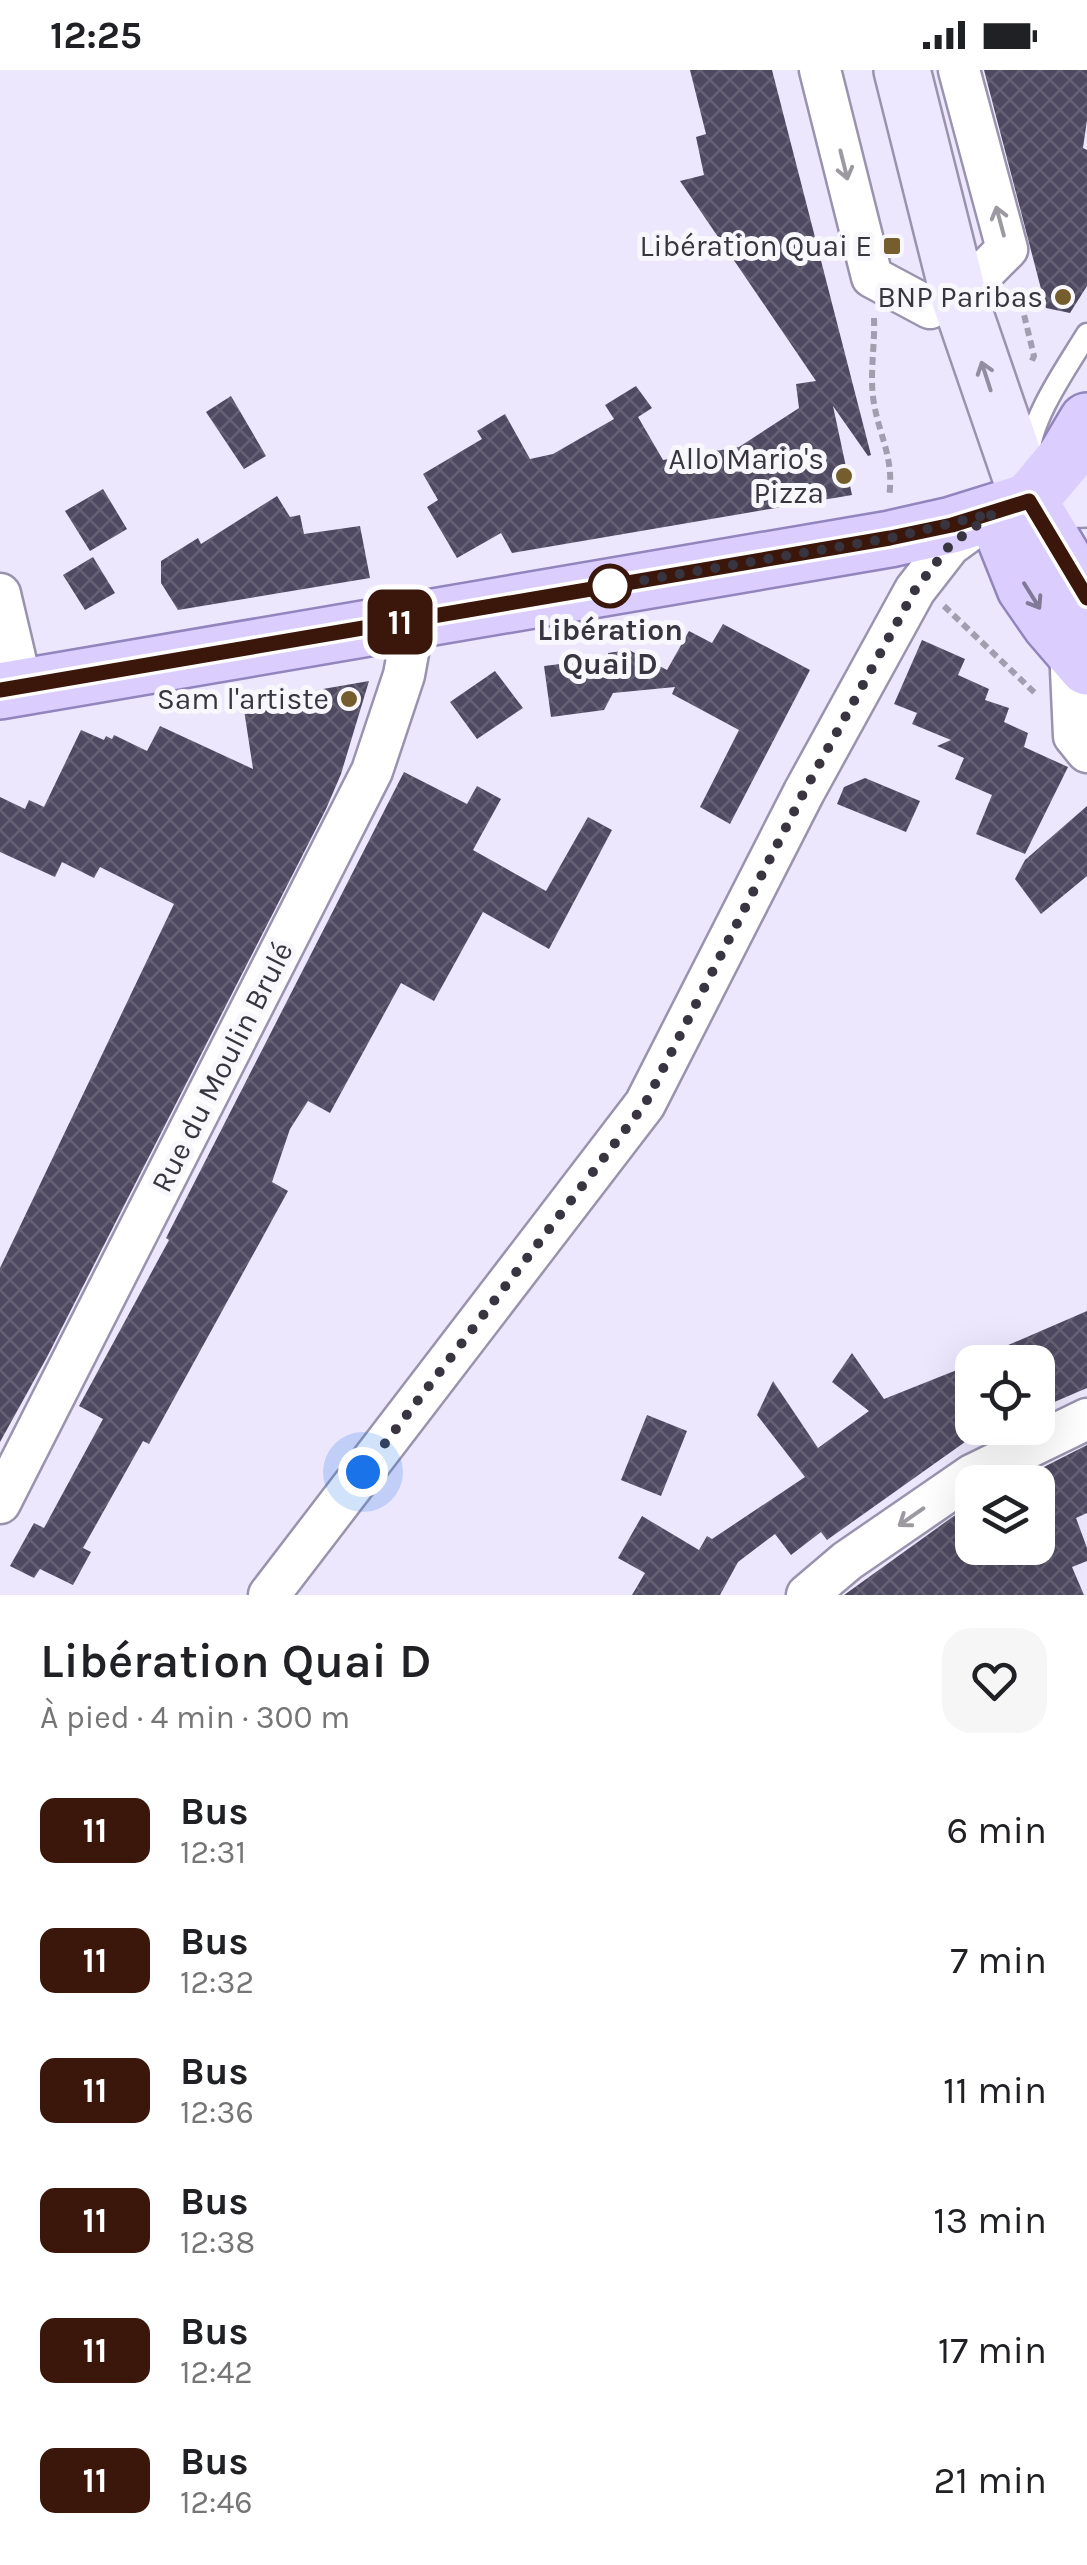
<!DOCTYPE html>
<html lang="fr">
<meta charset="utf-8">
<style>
:root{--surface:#fff;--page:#f6f6f6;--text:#202124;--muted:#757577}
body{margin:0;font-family:Karla,sans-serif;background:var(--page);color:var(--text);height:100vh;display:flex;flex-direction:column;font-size:38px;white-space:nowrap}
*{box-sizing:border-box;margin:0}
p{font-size:32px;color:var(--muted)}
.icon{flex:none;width:55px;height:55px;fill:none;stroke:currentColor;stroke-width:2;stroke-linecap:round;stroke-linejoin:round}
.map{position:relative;height:1525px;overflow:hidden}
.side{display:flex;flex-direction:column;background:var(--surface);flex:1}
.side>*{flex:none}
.badge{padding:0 20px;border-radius:15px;font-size:35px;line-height:65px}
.buttons{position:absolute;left:955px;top:1275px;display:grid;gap:20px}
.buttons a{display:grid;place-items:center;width:100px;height:100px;border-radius:20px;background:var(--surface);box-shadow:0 10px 40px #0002;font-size:50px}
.you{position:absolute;width:50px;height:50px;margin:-25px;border:8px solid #fff;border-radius:50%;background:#1a73e8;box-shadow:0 0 0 15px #1a73e833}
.map>.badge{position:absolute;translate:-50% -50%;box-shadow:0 0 0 5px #fff}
.round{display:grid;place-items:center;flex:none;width:105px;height:105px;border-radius:30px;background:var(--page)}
.summary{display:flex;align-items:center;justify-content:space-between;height:170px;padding:0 40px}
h1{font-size:48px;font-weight:600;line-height:75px}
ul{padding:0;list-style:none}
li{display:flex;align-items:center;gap:30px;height:130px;padding:0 40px}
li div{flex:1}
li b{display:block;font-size:38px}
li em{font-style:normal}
li .badge{min-width:110px;font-weight:700;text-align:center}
.status{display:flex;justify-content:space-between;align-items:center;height:70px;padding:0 50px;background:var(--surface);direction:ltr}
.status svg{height:28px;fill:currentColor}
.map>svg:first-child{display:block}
.building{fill:url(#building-cross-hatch)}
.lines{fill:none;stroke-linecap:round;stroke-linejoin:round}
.service-casing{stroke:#9993ad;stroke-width:25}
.minor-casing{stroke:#9993ad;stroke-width:45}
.secondary-casing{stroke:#9993ad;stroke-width:60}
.primary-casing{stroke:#9284bc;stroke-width:60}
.path{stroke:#a29daf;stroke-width:6;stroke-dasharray:8 5;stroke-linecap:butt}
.service{stroke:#fff;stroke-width:20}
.minor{stroke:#fff;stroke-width:40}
.secondary{stroke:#ede7ff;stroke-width:55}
.primary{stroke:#dbceff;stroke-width:55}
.oneway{stroke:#9c9aa0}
.oneway2{stroke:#928ea0}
.oneway3{stroke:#817a96}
.line-casing{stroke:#fff;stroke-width:22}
.line{stroke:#3b170b;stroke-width:15}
.walk{stroke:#383540;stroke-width:10;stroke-dasharray:0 18}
.poi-dot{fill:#765d2e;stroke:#f8f7fc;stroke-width:4}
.stop-dot{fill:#fff;stroke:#3b170b;stroke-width:5}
.labels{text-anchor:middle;stroke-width:10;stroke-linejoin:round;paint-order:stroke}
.poi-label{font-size:30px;fill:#383540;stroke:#f8f7fc;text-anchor:end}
.stop-label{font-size:30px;font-weight:bold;fill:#383540;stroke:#f8f7fc}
.street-label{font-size:30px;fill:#383540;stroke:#f8f7fc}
</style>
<div class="status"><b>12:25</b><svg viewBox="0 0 49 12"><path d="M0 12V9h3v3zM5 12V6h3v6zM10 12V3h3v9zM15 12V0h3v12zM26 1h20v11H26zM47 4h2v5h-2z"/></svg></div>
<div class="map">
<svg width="1087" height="1525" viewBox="0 0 1087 1525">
<defs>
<pattern id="building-cross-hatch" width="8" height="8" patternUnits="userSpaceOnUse" patternTransform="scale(2.5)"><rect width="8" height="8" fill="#4e4960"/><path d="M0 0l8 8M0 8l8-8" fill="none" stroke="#656174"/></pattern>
</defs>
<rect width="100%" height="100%" fill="#ece7fd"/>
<g class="building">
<path d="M690,0H772L871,385L868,386L833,336L852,425L512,483L501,463L457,488L427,437L438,430L423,404L482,369L477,361L505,344L530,389L553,384L614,349L605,335L636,316L652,338L638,347L663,390L739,377L799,338L796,314L816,311L680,111L704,105L696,67L706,64Z"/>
<path d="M984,0H1087V50L1083,78L1087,80V216L1070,243L1046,238Z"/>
<path d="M231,326L266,386L244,399L206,342Z"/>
<path d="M103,419L127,459L90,481L65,441Z"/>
<path d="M277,426L290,447L300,445L304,464L360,456L370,508L178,540L161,513V491L198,468L201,474Z"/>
<path d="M93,487L115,523L85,540L63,505Z"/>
<path d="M723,554L810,600L730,754L700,737L739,660L672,624L675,617L613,623L604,640L551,647L544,596L609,588L608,583L629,580L667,600L689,561L712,573Z"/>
<path d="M922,570L965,589L958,605L989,619L985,630L1009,638L1004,652L1028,663L1024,677L1068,697L1025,784L976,764L992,725L955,709L964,688L937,676L951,670L912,654L917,643L894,634Z"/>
<path d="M495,601L523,638L477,669L450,632Z"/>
<path d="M369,611L341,704L326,739L47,1287L0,1372V1198L174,834L100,797L94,808L62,792L55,807L0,782V727L25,739L29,730L44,737L81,660L104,670L106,666L112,669L114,665L147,681L160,656L253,699L243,633Z"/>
<path d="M404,702L467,734L477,716L501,729L473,780L546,821L588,747L612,760L549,879L483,842L434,931L401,913L330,1043L308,1031L290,1059L272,1112L288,1121L149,1374L143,1371L83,1478L91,1482L73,1515L40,1499L34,1508L10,1496L34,1453L44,1458L103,1349L79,1336L169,1170L166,1168Z"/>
<path d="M865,708L920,731L906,762L837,734L844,717Z"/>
<path d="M1087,736V806L1041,844L1015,809L1025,790Z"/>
<path d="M1087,1241V1318L1038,1339V1292H969Z"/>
<path d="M852,1283L884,1329L972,1294V1367L827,1470L821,1462L791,1485L775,1464L738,1492L720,1525H632L645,1503L618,1488L642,1446L699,1480L707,1466L712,1469L805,1407L757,1345L773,1311L818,1378L869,1341L832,1312Z"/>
<path d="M647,1345L687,1361L661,1426L621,1410Z"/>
<path d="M1087,1375V1443L1076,1448L1087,1478V1491L1072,1497L1084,1525H844L972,1433V1478H1038V1400Z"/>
</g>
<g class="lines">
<g class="service-casing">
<path id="service" d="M1029,388C1029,350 1067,297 1087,264"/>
</g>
<g class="minor-casing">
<g id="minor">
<path d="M820,0L872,207L930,238"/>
<path d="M959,0L1007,179L959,227"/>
<path d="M0,524L22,617"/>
<path d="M1070,578L1074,666L1087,682"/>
<path d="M0,1433L372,701L404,605L414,550"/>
<path d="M269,1525L645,1034L804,722L915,520L950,475L983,451"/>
<path d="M807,1525L847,1491L972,1405L1087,1349"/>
</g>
</g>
<g class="secondary-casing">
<path id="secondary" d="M902,0L959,227L1029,431L1087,429"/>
</g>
<g class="primary-casing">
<g id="primary">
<path d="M1029,431L1087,528"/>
<path d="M1029,431L1065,388L1087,351"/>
<path d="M995,443L1025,518L1050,554L1087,597"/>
<path d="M0,621L890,469L952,455L1029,431"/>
</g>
</g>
<g class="path">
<path d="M1018,220L1034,286L1030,295"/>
<path d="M874,248C875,275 870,300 873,327C878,365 895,387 889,427"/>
<path d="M944,536L1036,624"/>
</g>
<use href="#service" class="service"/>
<use href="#minor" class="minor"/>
<use href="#secondary" class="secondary"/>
<use href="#primary" class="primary"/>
</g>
<defs><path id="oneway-shaft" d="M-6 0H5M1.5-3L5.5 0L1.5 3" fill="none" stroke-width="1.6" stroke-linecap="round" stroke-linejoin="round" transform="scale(2.5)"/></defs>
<g class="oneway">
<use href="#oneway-shaft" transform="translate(844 95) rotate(76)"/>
<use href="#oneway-shaft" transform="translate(1000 151) rotate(-105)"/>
<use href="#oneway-shaft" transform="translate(911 1447) rotate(145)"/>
</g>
<use class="oneway2" href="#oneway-shaft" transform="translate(986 306) rotate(-108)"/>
<use class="oneway3" href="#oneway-shaft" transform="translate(1032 526) rotate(58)"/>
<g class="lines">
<g class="line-casing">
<path id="line" d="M0,620L890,468L952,455L1029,431L1087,528"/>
</g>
<use href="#line" class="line"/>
<path class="walk" d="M363,1402L645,1034L804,722L915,520L950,475L994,443L890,468L610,516"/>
</g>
<g class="poi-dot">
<rect x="882" y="166" width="20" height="20" rx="5"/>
<circle cx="1063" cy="227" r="10"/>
<circle cx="844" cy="406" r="10"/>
<circle cx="349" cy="629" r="10"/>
</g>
<circle class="stop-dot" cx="610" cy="516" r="20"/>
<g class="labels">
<g class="poi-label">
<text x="872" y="186">Libération Quai E</text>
<text x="1043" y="237">BNP Paribas</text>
<text x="824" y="399">Allo Mario's<tspan x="824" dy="34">Pizza</tspan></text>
<text x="329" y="639">Sam l'artiste</text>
</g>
<g class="stop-label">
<text x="610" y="570">Libération<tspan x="610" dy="34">Quai D</tspan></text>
</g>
<g class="street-label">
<text transform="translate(222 997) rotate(-63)" y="10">Rue du Moulin Brulé</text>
</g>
</g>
</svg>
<div class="buttons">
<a><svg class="icon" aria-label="locate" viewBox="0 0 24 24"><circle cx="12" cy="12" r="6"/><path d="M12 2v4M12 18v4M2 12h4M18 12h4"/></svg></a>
<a><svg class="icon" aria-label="layers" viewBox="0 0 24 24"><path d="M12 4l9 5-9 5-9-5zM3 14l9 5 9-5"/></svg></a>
</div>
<div class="you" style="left:363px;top:1402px"></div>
<b class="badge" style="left:400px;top:552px;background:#3b170b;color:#fff">11</b>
</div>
<section class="side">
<div class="summary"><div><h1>Libération Quai D</h1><p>À pied · 4 min · 300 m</p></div><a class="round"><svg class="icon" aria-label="heart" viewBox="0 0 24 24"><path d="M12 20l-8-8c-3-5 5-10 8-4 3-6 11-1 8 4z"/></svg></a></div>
<ul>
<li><span class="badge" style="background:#3b170b;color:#fff">11</span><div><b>Bus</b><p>12:31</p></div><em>6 min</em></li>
<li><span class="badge" style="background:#3b170b;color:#fff">11</span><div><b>Bus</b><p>12:32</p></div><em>7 min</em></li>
<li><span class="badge" style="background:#3b170b;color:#fff">11</span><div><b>Bus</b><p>12:36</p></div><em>11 min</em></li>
<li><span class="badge" style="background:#3b170b;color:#fff">11</span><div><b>Bus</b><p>12:38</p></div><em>13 min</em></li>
<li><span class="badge" style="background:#3b170b;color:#fff">11</span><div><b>Bus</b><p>12:42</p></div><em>17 min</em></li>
<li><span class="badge" style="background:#3b170b;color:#fff">11</span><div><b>Bus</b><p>12:46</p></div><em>21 min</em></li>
</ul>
</section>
